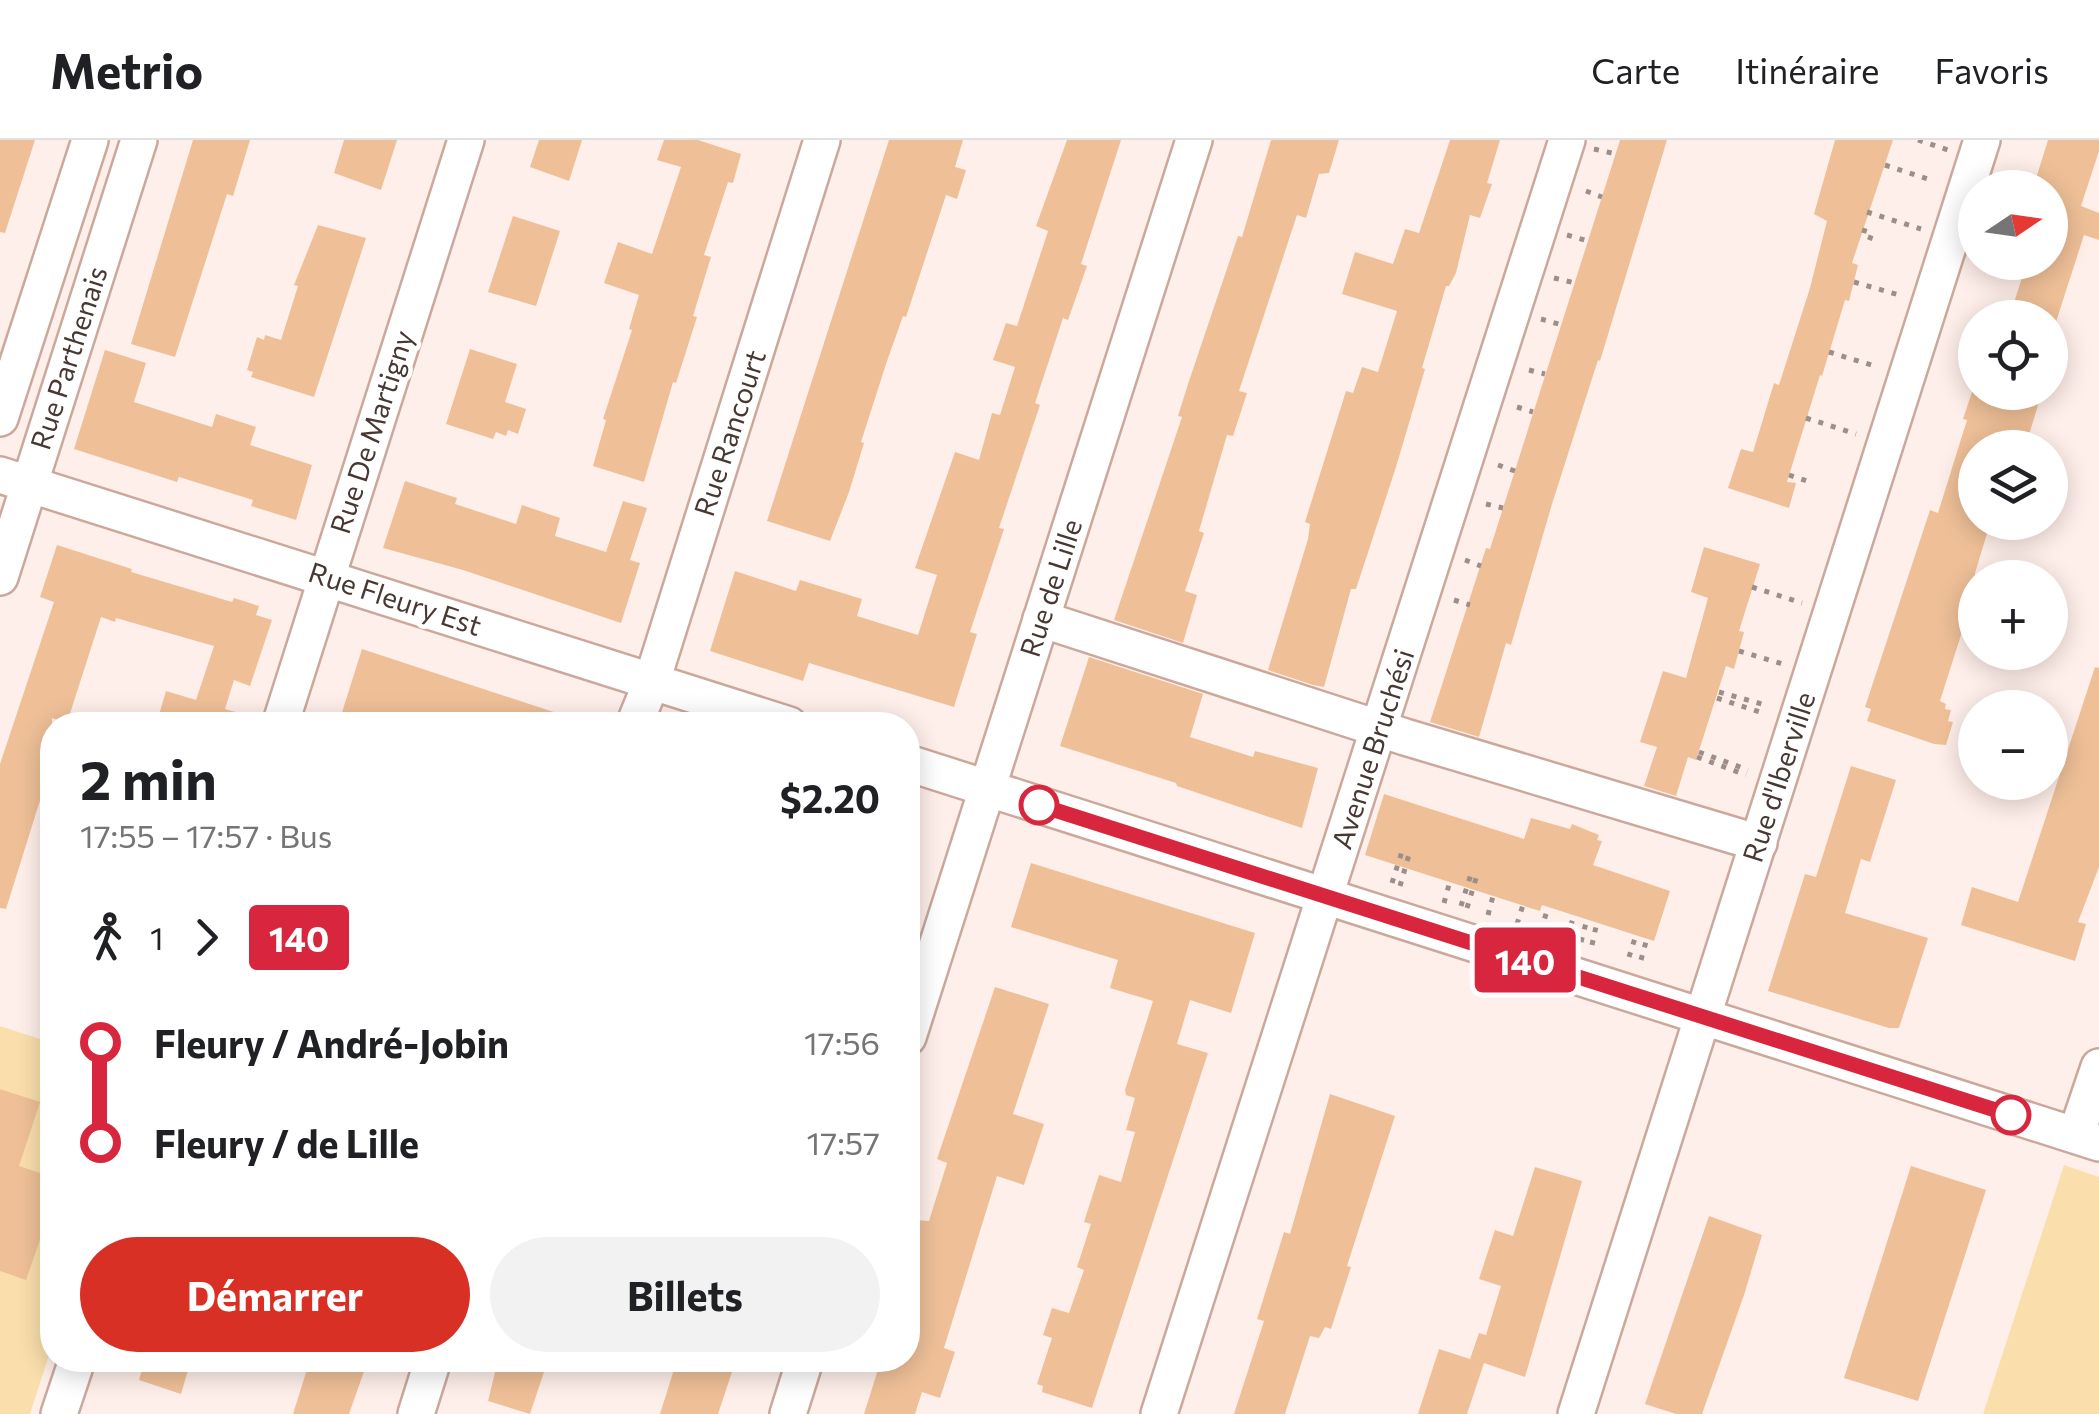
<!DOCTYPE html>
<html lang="fr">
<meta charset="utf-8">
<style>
:root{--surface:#fff;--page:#f2f2f2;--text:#202124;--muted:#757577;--line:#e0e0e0;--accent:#d93025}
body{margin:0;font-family:Commissioner,sans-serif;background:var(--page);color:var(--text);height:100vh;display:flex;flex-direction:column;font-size:38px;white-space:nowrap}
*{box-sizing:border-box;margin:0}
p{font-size:32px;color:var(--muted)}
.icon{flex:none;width:55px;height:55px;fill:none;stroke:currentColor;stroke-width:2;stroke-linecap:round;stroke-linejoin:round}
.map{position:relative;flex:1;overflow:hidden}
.drawer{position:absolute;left:40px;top:572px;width:880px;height:660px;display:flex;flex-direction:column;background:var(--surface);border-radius:40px;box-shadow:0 5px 25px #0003}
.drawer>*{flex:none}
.badge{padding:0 20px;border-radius:8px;font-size:35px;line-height:65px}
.needle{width:65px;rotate:77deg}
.buttons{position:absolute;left:1958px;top:30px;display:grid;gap:20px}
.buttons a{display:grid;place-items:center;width:110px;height:110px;border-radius:50%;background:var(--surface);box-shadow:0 5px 25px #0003;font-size:50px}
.map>.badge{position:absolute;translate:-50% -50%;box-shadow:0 0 0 5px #fff}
.legs{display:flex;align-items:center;gap:15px;height:110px;padding:0 40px;font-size:32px}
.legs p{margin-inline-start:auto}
.head{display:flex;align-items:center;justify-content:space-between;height:170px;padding:0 40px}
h1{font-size:55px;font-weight:700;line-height:75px}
.button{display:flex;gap:20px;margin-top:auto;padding:20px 40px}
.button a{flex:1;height:115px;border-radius:60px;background:var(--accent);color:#fff;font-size:40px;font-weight:700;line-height:115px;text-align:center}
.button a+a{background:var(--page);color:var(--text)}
ul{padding:0 40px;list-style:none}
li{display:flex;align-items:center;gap:35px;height:100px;font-size:38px}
li i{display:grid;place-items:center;width:15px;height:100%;margin:0 12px;background:currentColor}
li i::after{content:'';width:25px;height:25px;margin:-12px;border:8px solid;border-radius:50%;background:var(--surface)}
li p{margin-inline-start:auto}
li:first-child i{background:linear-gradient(#0000 50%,currentColor 0)}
li:last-child i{background:linear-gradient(currentColor 50%,#0000 0)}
header{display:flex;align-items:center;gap:60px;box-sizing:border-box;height:140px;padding:0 50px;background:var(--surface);border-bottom:2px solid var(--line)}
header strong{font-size:48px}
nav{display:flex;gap:55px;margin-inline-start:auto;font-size:35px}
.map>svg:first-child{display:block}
.green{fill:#fadfac}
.building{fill:#efc098}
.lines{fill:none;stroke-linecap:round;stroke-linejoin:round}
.minor-casing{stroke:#cba89c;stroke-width:40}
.path{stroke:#9d8e89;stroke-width:5;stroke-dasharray:5 8;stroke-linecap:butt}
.minor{stroke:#fff;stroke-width:35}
.line-1-casing{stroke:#fff;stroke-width:22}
.line-1{stroke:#d7263d;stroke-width:15}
.stop-1-dot{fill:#fff;stroke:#d7263d;stroke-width:5}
.labels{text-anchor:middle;stroke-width:9;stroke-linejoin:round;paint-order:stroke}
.street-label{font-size:28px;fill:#473833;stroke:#fff}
</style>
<header>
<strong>Metrio</strong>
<nav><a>Carte</a><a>Itinéraire</a><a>Favoris</a></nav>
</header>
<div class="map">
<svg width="2099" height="1274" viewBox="0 0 2099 1274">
<rect width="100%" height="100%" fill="#ffefea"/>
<g class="green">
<path d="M0,886L52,903V1206L30,1274H0Z"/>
<path d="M2064,1025L2099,1037V1274H1983Z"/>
</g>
<g class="building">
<path d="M0,0H35L5,93L0,92Z"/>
<path d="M193,0H250L233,56L227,54L175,217L131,204Z"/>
<path d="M344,0H397L381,50L334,33Z"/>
<path d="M539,0H582L569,41L530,27Z"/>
<path d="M664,0H698L741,14L733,43L728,42L704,115L711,117L693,176L697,177L676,243L673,242L644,342L593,326L606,280L603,279L632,190L629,189L639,155L604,143L618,102L652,114L681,27L657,20Z"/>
<path d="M889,0H963L955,27L966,30L957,59L946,55L906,177L903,176L886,224L861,302L864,303L849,352L830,401L767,381Z"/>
<path d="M1067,0H1121L1081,124L1087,126L1068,180L1063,178L1035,263L1040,265L999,388L1004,389L970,492L977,494L954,567L809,523L803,541L710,511L735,431L796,451L800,440L862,459L857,476L918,495L937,435L915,428L955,312L979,320L992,273L1000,275L1015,227L993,220L1006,183L1017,186L1048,91L1036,86Z"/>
<path d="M1271,0H1339L1329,33L1319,34L1306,78L1297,75L1239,251L1247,253L1233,296L1227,295L1199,391L1204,393L1185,451L1197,455L1183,503L1114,480L1182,277L1178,276L1188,244L1238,96L1242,97Z"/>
<path d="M1450,0H1500L1487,43L1492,44L1480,78L1470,75L1456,133L1449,146H1446L1422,228L1425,229L1396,327L1356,449H1351L1324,547L1313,545L1268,530L1308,399L1310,384L1305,382L1346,251L1353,253L1362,227L1378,232L1397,171L1342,154L1355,112L1393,124L1405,89L1419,93Z"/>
<path d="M1620,0H1667L1600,221L1598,220L1552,364L1511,505L1506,503L1479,597L1430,582L1486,408L1490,409Z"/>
<path d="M1835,0H1893L1852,123L1858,125L1849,161L1845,160L1822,236L1820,235L1787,342L1796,343L1789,368L1728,348L1741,309L1753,312L1774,243L1779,245L1810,148L1827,81L1814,74Z"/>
<path d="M2048,0H2099V11L2081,66L2099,73V100L2084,95L2055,185L2050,184V178H2009L2027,122H2050V48H2033Z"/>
<path d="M513,76L560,91L536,166L488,152Z"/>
<path d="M318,85L366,98L314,257L251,237L253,232L247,230L257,197L264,200L265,195L281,200L298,146L294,145Z"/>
<path d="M470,209L517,224L505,262L526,269L518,294L508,290L506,296L496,292L493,299L446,284Z"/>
<path d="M105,210L146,223L134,262L212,287L216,274L256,287L250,305L312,325L296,380L251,366L253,360L179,337L177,342L74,309Z"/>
<path d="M1972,252H2042L2025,308H1975V382L1989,387L1975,433V451L1940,561L1946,564L1945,569L1951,570L1948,581L1953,582L1946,605L1934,604L1867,581L1871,569L1865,567L1930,370L1938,373L1967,280L1963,279Z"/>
<path d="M405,341L457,358L455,364L516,384L522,365L560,378L555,396L606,412L623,361L647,368L630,420L640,423L621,483L463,430L383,408Z"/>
<path d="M57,405L132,429L131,432L232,462L234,458L259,466L256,475L272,480L250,546L234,540L225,569L259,579L258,585H156L166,551L196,560L214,506L116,478L115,482L101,477L67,583L52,578V622L6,769L0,768V624L54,462L40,457Z"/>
<path d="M1704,407L1760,424L1739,491L1744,492L1734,529L1726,526L1696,620L1688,617L1676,656L1644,646L1657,607L1640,602L1663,531L1686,538L1708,458L1691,452Z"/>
<path d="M362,509L578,580L577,585H338Z"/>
<path d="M1089,517L1203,554L1190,597L1253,617L1255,611L1318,628L1302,688L1177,646L1176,643L1060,606Z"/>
<path d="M2095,527L2099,528V727L2078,782L2086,784L2075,821L1961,785L1972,747L2018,762Z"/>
<path d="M1851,626L1896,640L1870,722L1861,719L1845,773L1928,798L1899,888H1889L1768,851L1805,734L1816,737Z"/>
<path d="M1384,654L1524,699L1531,678L1570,689L1572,684L1599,695L1597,700L1602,701L1593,725L1670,751L1654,801L1542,765L1540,771L1365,715Z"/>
<path d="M1031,723L1255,793L1231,873L1190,860L1177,904L1208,913L1092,1268L1042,1252L1043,1246L1037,1244L1052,1198L1043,1195L1052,1168L1069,1173L1084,1130L1077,1127L1091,1084L1084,1082L1099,1035L1121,1042L1135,992L1126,990L1135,958L1126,955L1125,950L1153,861L1110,848L1118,820L1011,787Z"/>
<path d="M995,847L1049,864L1013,974L1044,984L1024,1045L997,1036L944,1208L955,1212L940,1258L922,1252L915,1274H864L881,1220H908V1107L916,1080L929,1081L947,1023L937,1019Z"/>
<path d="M0,949L40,962L19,1026L52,1037V1065L26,1140L0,1131Z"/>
<path d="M1330,954L1395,976L1347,1126L1351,1127L1331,1189L1325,1187L1319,1198L1310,1196L1285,1274H1234L1264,1181L1257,1179L1284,1092L1290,1094Z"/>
<path d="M1911,1026L1986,1050L1918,1261L1844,1238Z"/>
<path d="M1535,1027L1582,1041L1525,1237L1484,1223L1467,1274H1418L1439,1209L1470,1219L1479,1193L1486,1195L1501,1146L1479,1139L1495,1090L1513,1096Z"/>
<path d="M1709,1076L1762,1095L1744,1155L1702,1274H1676L1645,1264Z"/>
<path d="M145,1220H191L181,1254L139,1240Z"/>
<path d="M310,1220H368L349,1274H293Z"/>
<path d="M498,1220H548L530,1274L488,1261Z"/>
<path d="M677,1220H736L718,1274H660Z"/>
</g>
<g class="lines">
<g class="minor-casing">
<g id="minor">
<path d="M0,278L90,0"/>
<path d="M0,335L789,585"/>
<path d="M0,437L139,0"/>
<path d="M1041,479L1405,597L1759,703"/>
<path d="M280,585L466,0"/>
<path d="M634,585L652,541L822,0"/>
<path d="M908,623L2099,1003"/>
<path d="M908,897L1194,0"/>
<path d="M2076,995L2099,927"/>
<path d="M59,1274L77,1220"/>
<path d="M416,1274L433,1220"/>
<path d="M788,1274L805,1220"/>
<path d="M1159,1274C1294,849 1433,425 1567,0"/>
<path d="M1576,1274L1982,0"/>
</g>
</g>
<g class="path">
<path d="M1918,0L1948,10"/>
<path d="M1594,9L1616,14"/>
<path d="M1885,25L1934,41"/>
<path d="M1586,51L1602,57"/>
<path d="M1867,72L1921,89"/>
<path d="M1862,90L1872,93L1868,104"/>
<path d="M1567,95L1588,101"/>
<path d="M1554,138L1575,143"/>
<path d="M1854,142L1899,155"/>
<path d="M1541,179L1562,185"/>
<path d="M1829,212L1878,227"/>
<path d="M1529,230L1545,234"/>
<path d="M1517,267L1533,272"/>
<path d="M1806,278L1856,294"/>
<path d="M1498,325L1515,331"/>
<path d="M1789,335L1813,343"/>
<path d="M1486,364L1503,368"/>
<path d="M1465,420L1481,426"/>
<path d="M1752,447L1802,463"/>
<path d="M1454,460L1470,465"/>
<path d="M1739,511L1783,524"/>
<path d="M1719,552L1769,566"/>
<path d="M1717,558L1766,574"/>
<path d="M1699,612L1748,630"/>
<path d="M1697,617L1746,635"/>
<path d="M1392,743L1403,708"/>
<path d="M1400,746L1410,711"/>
<path d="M1444,763L1450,741"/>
<path d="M1461,766L1471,734L1467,733"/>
<path d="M1467,768L1477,735L1479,736"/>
<path d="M1488,775L1493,756"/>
<path d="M1517,784L1523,765"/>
<path d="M1541,791L1548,767"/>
<path d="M1567,798L1574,775"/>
<path d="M1581,802L1587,779"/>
<path d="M1592,805L1597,782"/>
<path d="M1629,817L1636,795"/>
<path d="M1641,820L1647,798"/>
</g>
<use href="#minor" class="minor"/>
</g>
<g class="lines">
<g class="line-1-casing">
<path id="line-1" d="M1039,665L2011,975"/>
</g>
<use href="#line-1" class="line-1"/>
</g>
<g class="stop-1-dot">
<circle cx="1039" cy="665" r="18"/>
<circle cx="2011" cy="975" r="18"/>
</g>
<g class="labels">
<g class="street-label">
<text transform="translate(69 218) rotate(-72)" y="10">Rue Parthenais</text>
<text transform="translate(372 292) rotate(-72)" y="10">Rue De Martigny</text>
<text transform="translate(730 293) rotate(-72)" y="10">Rue Rancourt</text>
<text transform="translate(1051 448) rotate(-72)" y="10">Rue de Lille</text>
<text transform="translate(395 459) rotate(18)" y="10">Rue Fleury Est</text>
<text transform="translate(1373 609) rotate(-72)" y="10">Avenue Bruchési</text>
<text transform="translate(1779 637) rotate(-72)" y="10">Rue d'Iberville</text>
</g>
</g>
</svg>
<div class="buttons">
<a><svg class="needle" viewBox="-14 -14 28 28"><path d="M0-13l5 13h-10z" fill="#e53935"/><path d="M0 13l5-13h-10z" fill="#757577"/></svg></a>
<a><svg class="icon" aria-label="locate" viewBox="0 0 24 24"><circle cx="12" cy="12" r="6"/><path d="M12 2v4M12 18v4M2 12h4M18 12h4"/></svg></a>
<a><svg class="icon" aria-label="layers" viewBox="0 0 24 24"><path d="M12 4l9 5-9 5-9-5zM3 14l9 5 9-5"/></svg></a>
<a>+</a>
<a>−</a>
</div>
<b class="badge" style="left:1525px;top:820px;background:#d7263d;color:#fff">140</b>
<section class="drawer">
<div class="head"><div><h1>2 min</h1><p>17:55 – 17:57 · Bus</p></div><b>$2.20</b></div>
<div class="legs"><svg class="icon" aria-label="walk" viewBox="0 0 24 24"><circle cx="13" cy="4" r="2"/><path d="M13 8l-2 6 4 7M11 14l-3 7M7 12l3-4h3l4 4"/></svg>1<svg class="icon" aria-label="forward" viewBox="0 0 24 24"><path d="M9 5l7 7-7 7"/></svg><b class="badge" style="background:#d7263d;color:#fff">140</b></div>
<ul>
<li><i style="color:#d7263d"></i><b>Fleury / André-Jobin</b><p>17:56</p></li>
<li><i style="color:#d7263d"></i><b>Fleury / de Lille</b><p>17:57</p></li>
</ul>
<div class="button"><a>Démarrer</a><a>Billets</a></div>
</section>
</div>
